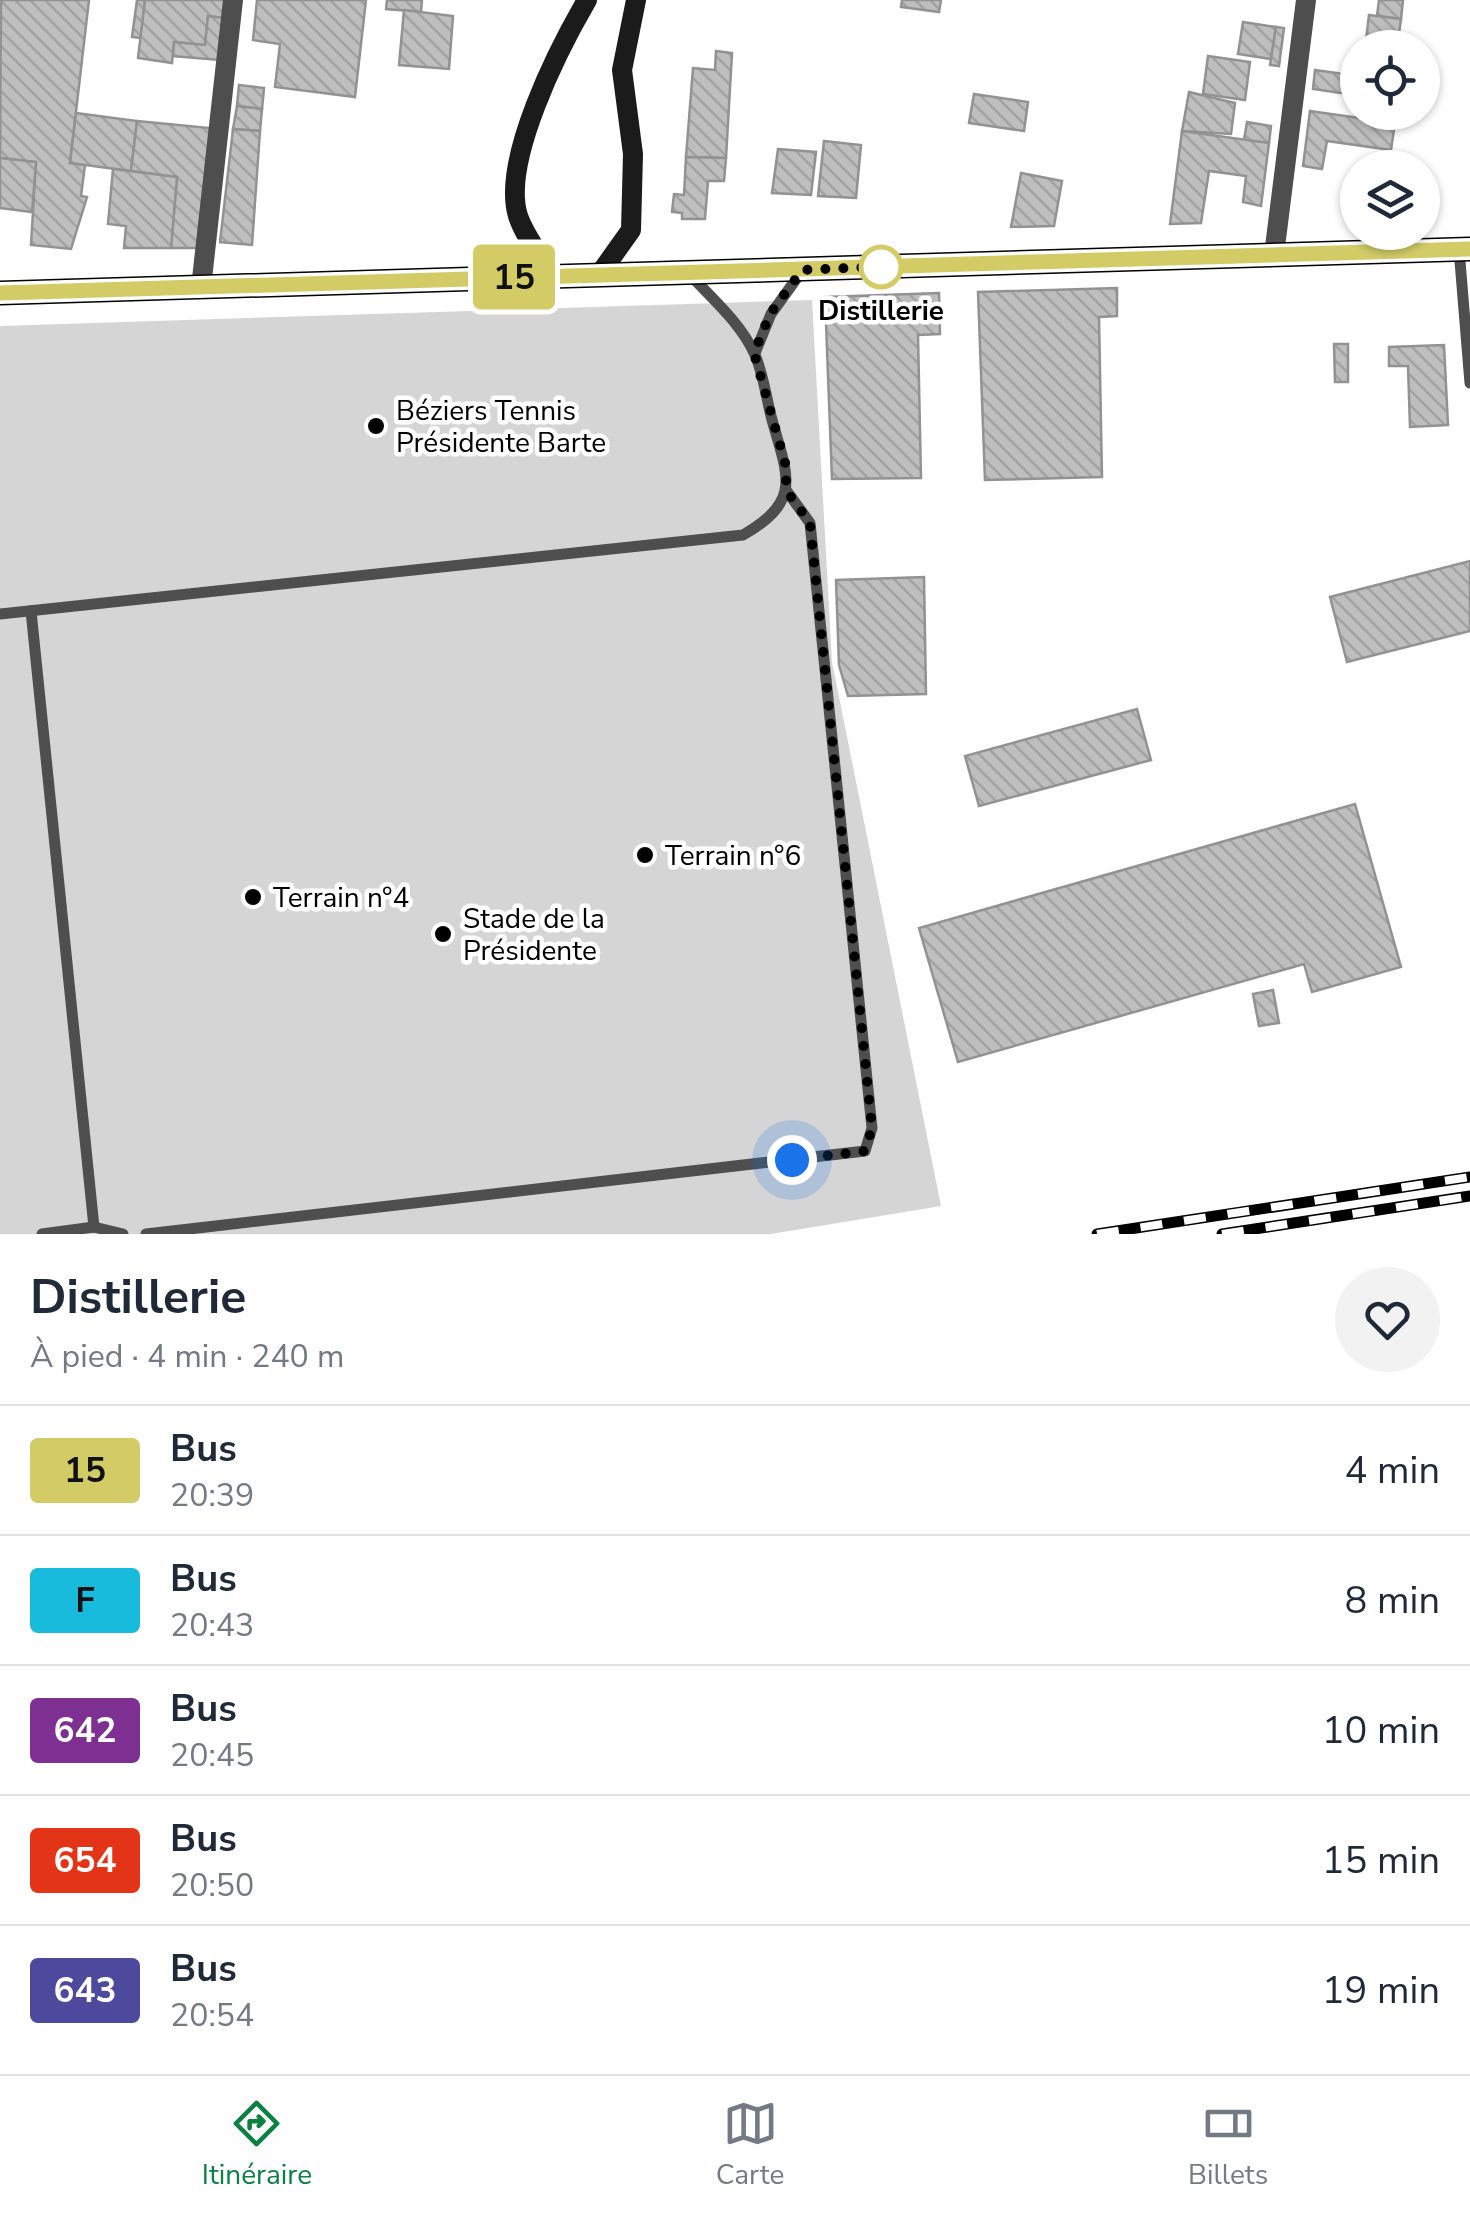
<!DOCTYPE html>
<html lang="fr">
<meta charset="utf-8">
<style>
:root{--surface:#fff;--page:#f2f2f3;--text:#1f2937;--muted:#747a83;--line:#e0e1e3;--accent:#0b8043}
body{margin:0;font-family:"Nunito Sans",sans-serif;background:var(--page);color:var(--text);height:100vh;display:flex;flex-direction:column;font-size:38px;white-space:nowrap}
*{box-sizing:border-box;margin:0}
p{font-size:32px;color:var(--muted)}
.icon{flex:none;width:55px;height:55px;fill:none;stroke:currentColor;stroke-width:2;stroke-linecap:round;stroke-linejoin:round}
.map{position:relative;height:1234px;overflow:hidden}
.sheet{display:flex;flex-direction:column;background:var(--surface);flex:1}
.sheet>*{flex:none}
.badge{padding:0 20px;border-radius:8px;font-size:35px;line-height:65px}
.tools{position:absolute;left:1340px;top:30px;display:grid;gap:20px}
.tools a{display:grid;place-items:center;width:100px;height:100px;border-radius:50%;background:var(--surface);box-shadow:0 2px 8px #0004;font-size:50px}
.you{position:absolute;width:50px;height:50px;margin:-25px;border:8px solid #fff;border-radius:50%;background:#1a73e8;box-shadow:0 0 0 15px #1a73e833}
.map>.badge{position:absolute;translate:-50% -50%;box-shadow:0 0 0 5px #fff}
.round{display:grid;place-items:center;flex:none;width:105px;height:105px;border-radius:52px;background:var(--page)}
.head{display:flex;align-items:center;justify-content:space-between;height:170px;padding:0 30px}
h1{font-size:48px;font-weight:700;line-height:75px}
ul{padding:0;list-style:none}
li{display:flex;align-items:center;gap:30px;height:130px;padding:0 30px;border-top:2px solid var(--line)}
li div{flex:1}
li b{display:block;font-size:38px}
li em{font-style:normal}
li .badge{min-width:110px;font-weight:700;text-align:center}
.tab-bar{display:flex;justify-content:space-around;align-items:center;height:140px;border-top:2px solid var(--line);background:var(--surface);font-size:28px;color:var(--muted)}
.tab-bar a{display:grid;justify-items:center;gap:5px}
.tab-bar .on{color:var(--accent)}
.map>svg:first-child{display:block}
.pitch{fill:#d5d5d5}
.building{fill:url(#building-back-hatch);stroke:#929292;stroke-width:2.5}
.lines{fill:none;stroke-linecap:round;stroke-linejoin:round}
.lane{stroke:#4e4e4e;stroke-width:11}
.street{stroke:#4e4e4e;stroke-width:20}
.secondary{stroke:#1b1b1b;stroke-width:20}
.primary{stroke:#000;stroke-width:25}
.rail-casing{stroke:#000;stroke-width:11}
.rail{stroke:#fff;stroke-width:8;stroke-dasharray:22;stroke-linecap:butt}
.line-casing{stroke:#fff;stroke-width:22}
.line{stroke:#d2cb66;stroke-width:15}
.walk{stroke:#000;stroke-width:10;stroke-dasharray:0 18}
.stop-dot{fill:#fff;stroke:#d2cb66;stroke-width:5}
.poi-dot{fill:#000;stroke:#fff;stroke-width:4}
.labels{text-anchor:middle;stroke-width:9;stroke-linejoin:round;paint-order:stroke}
.stop-label{font-size:28px;font-weight:bold;fill:#000;stroke:#fff}
.poi-label{font-size:28px;fill:#000;stroke:#fff;text-anchor:start}
</style>
<div class="map">
<svg width="1470" height="1234" viewBox="0 0 1470 1234">
<defs>
<pattern id="building-back-hatch" width="6" height="6" patternUnits="userSpaceOnUse" patternTransform="scale(2.5)"><rect width="6" height="6" fill="#bebebe"/><path d="M-1 5l2 2M0 0l6 6M5-1l2 2" fill="none" stroke="#a2a2a2"/></pattern>
</defs>
<rect width="100%" height="100%" fill="#fff"/>
<path class="pitch" d="M812,300L832,662L941,1206L771,1234H0V326Z"/>
<g class="building">
<path d="M1,0H89L70,163L85,165L81,196L87,197L71,249L31,245L36,162L0,158Z"/>
<path d="M137,0H145L141,38L132,37Z"/>
<path d="M145,0H225L223,18L208,16L205,45L174,42L172,63L138,58Z"/>
<path d="M257,0H366L355,97L275,87L280,44L253,40Z"/>
<path d="M387,0H422L421,12L386,9Z"/>
<path d="M902,0H941L939,12L901,7Z"/>
<path d="M1379,0H1403L1401,19L1377,16Z"/>
<path d="M404,10L453,16L449,69L399,65Z"/>
<path d="M1369,15L1401,19L1397,48H1365Z"/>
<path d="M208,16L223,18L219,60L173,56L174,42L205,45Z"/>
<path d="M1243,22L1276,27L1271,59L1238,54Z"/>
<path d="M1276,27L1284,28L1279,66L1270,65Z"/>
<path d="M716,51L732,53L726,158L686,157L693,68L715,70Z"/>
<path d="M1208,56L1250,62L1245,100L1203,94Z"/>
<path d="M1315,70L1351,75L1348,94L1313,89Z"/>
<path d="M239,85L264,88L262,109L237,106Z"/>
<path d="M1189,92L1235,103L1231,134L1182,131Z"/>
<path d="M974,94L1028,102L1024,131L969,123Z"/>
<path d="M237,106L262,109L260,131L233,129Z"/>
<path d="M1310,111L1395,123L1391,150L1327,141L1322,169L1303,166Z"/>
<path d="M76,113L137,121L131,171L70,163Z"/>
<path d="M137,121L210,128L197,248H171L177,177L131,171Z"/>
<path d="M1247,122L1271,126L1269,143L1244,140Z"/>
<path d="M233,129L260,131L252,245L220,242Z"/>
<path d="M1182,131L1269,143L1261,206L1243,202L1246,176L1209,171L1201,223L1170,224Z"/>
<path d="M824,141L861,145L856,198L818,196Z"/>
<path d="M778,149L816,152L811,195L772,193Z"/>
<path d="M686,157L726,158L724,181H708L705,219H682V213L672,212L674,194L684,195Z"/>
<path d="M0,158L36,162L32,212L0,208Z"/>
<path d="M113,169L177,177L171,248H124L126,226L108,224Z"/>
<path d="M1021,173L1062,181L1054,226L1011,227Z"/>
<path d="M1117,288V316L1099,317L1102,477L985,480L978,292Z"/>
<path d="M939,293L940,334L918,335L921,478L832,479L825,297Z"/>
<path d="M1334,344H1348V382H1335Z"/>
<path d="M1444,345L1448,425L1410,427L1408,366H1389V347Z"/>
<path d="M1470,561V631L1347,662L1330,597Z"/>
<path d="M924,577L926,694L848,696L839,665L836,580Z"/>
<path d="M1137,709L1151,760L979,806L965,756Z"/>
<path d="M1355,804L1401,967L1312,992L1304,964L958,1062L919,928Z"/>
<path d="M1273,990L1279,1023L1259,1026L1253,994Z"/>
</g>
<g class="lines">
<g class="lane">
<path d="M1459,249L1470,383"/>
<path d="M755,353L771,314L802,271"/>
<path d="M31,611L94,1227L42,1234"/>
<path d="M0,614L743,535C805,500 786,473 771,416C766,396 763,373 755,355C742,325 713,299 691,276"/>
<path d="M94,1227L123,1234"/>
<path d="M146,1234L865,1151L872,1128L810,523L786,490"/>
</g>
<g class="street">
<path d="M1274,255L1306,0"/>
<path d="M201,288L233,0"/>
</g>
<g class="secondary">
<path d="M599,275L631,230L633,154L622,70L636,0"/>
<path d="M553,276C542,258 525,237 518,216C501,161 559,48 587,0"/>
</g>
<path class="primary" d="M0,293L1470,249"/>
<g class="rail-casing">
<g id="rail">
<path d="M1097,1234L1470,1177"/>
<path d="M1222,1234L1470,1196"/>
</g>
</g>
<use href="#rail" class="rail"/>
</g>
<g class="lines">
<g class="line-casing">
<path id="line" d="M0,293L1470,249"/>
</g>
<use href="#line" class="line"/>
<path class="walk" d="M792,1160L865,1151L872,1128L810,523L786,490V466L754,353L770,314L802,270L895,266L881,267"/>
</g>
<circle class="stop-dot" cx="881" cy="267" r="20"/>
<g class="poi-dot">
<circle cx="376" cy="426" r="10"/>
<circle cx="645" cy="855" r="10"/>
<circle cx="253" cy="897" r="10"/>
<circle cx="443" cy="934" r="10"/>
</g>
<g class="labels">
<g class="stop-label">
<text x="881" y="320">Distillerie</text>
</g>
<g class="poi-label">
<text x="396" y="420">Béziers Tennis<tspan x="396" dy="32">Présidente Barte</tspan></text>
<text x="665" y="865">Terrain n°6</text>
<text x="273" y="907">Terrain n°4</text>
<text x="463" y="928">Stade de la<tspan x="463" dy="32">Présidente</tspan></text>
</g>
</g>
</svg>
<div class="tools">
<a><svg class="icon" aria-label="locate" viewBox="0 0 24 24"><circle cx="12" cy="12" r="6"/><path d="M12 2v4M12 18v4M2 12h4M18 12h4"/></svg></a>
<a><svg class="icon" aria-label="layers" viewBox="0 0 24 24"><path d="M12 4l9 5-9 5-9-5zM3 14l9 5 9-5"/></svg></a>
</div>
<div class="you" style="left:792px;top:1160px"></div>
<b class="badge" style="left:514px;top:277px;background:#d2cb66;color:#111">15</b>
</div>
<section class="sheet">
<div class="head"><div><h1>Distillerie</h1><p>À pied · 4 min · 240 m</p></div><a class="round"><svg class="icon" aria-label="heart" viewBox="0 0 24 24"><path d="M12 20l-8-8c-3-5 5-10 8-4 3-6 11-1 8 4z"/></svg></a></div>
<ul>
<li><span class="badge" style="background:#d2cb66;color:#111">15</span><div><b>Bus</b><p>20:39</p></div><em>4 min</em></li>
<li><span class="badge" style="background:#18bbdc;color:#111">F</span><div><b>Bus</b><p>20:43</p></div><em>8 min</em></li>
<li><span class="badge" style="background:#7d2f92;color:#fff">642</span><div><b>Bus</b><p>20:45</p></div><em>10 min</em></li>
<li><span class="badge" style="background:#e43417;color:#fff">654</span><div><b>Bus</b><p>20:50</p></div><em>15 min</em></li>
<li><span class="badge" style="background:#4d499d;color:#fff">643</span><div><b>Bus</b><p>20:54</p></div><em>19 min</em></li>
</ul>
</section>
<nav class="tab-bar">
<a class="on"><svg class="icon" aria-label="directions" viewBox="0 0 24 24"><path d="M12 3l9 9-9 9-9-9zM9 14v-3h6M13 9l2 2-2 2"/></svg>Itinéraire</a>
<a><svg class="icon" aria-label="map" viewBox="0 0 24 24"><path d="M3 6l6-2 6 2 6-2v14l-6 2-6-2-6 2zM9 4v14M15 6v14"/></svg>Carte</a>
<a><svg class="icon" aria-label="tickets" viewBox="0 0 24 24"><path d="M3 7h18v10H3zM15 7v10"/></svg>Billets</a>
</nav>
